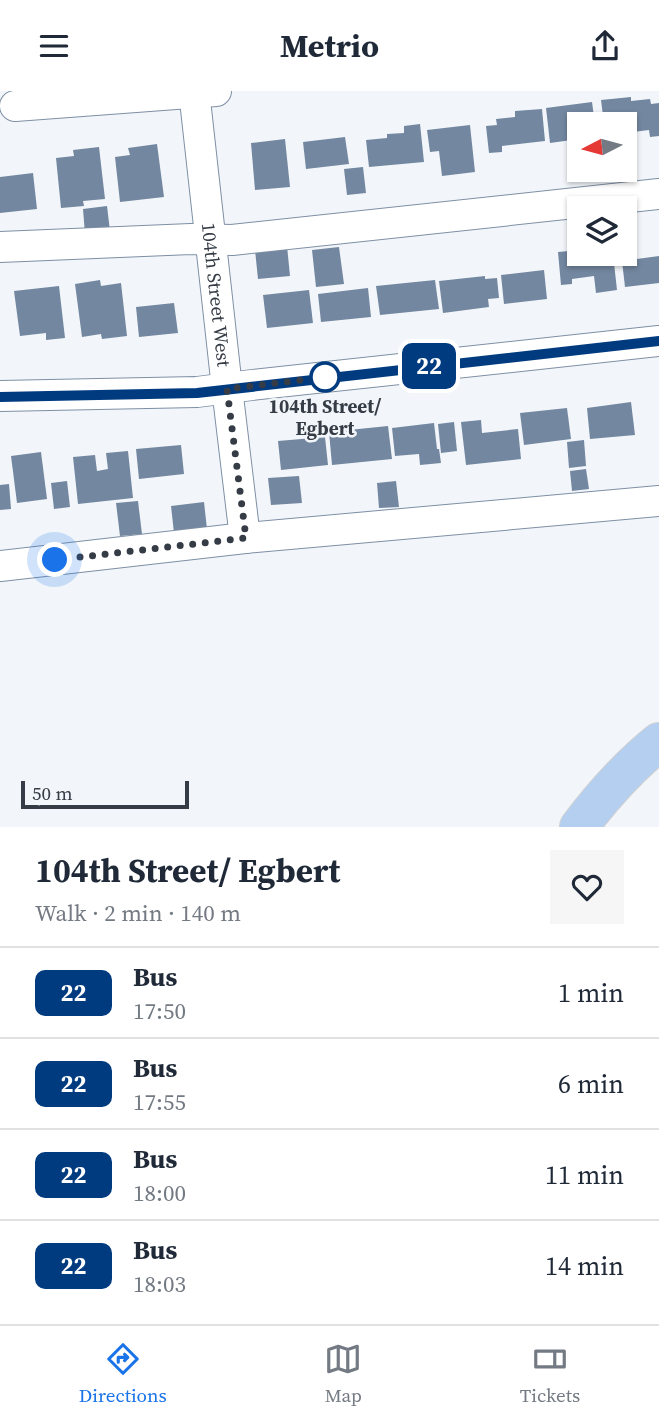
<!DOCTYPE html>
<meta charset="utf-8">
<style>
:root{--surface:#fff;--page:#f6f6f7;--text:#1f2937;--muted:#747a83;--line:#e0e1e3;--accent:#1a73e8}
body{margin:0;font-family:"Source Serif 4",serif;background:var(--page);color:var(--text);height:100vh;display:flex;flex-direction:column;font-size:26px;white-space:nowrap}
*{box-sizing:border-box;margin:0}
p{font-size:23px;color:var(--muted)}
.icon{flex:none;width:38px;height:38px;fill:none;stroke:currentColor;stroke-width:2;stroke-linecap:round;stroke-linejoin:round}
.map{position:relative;height:736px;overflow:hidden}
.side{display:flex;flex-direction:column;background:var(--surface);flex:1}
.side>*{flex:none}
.badge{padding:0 14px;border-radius:10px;font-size:24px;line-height:46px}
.needle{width:46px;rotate:264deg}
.buttons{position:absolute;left:567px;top:21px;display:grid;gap:14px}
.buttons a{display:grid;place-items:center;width:70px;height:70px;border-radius:0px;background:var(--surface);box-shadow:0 2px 5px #0004;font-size:35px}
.scale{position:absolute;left:21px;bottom:18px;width:168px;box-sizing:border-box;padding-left:7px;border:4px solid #353c45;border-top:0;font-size:19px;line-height:24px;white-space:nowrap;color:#353c45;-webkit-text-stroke:5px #f2f6fa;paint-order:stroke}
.you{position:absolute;width:35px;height:35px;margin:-18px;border:5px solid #fff;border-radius:50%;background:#1a73e8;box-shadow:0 0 0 10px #1a73e833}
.map>.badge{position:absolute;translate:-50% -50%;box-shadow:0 0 0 4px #fff}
.round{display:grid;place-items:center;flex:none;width:74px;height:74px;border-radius:0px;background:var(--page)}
.headline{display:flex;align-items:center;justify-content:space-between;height:119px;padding:0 35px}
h1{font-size:33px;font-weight:700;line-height:52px}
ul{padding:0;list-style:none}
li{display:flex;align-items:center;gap:21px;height:91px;padding:0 35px;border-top:2px solid var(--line)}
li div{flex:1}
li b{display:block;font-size:26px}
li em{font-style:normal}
li .badge{min-width:77px;font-weight:700;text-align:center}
header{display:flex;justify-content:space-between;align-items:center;height:91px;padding:0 35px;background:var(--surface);font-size:32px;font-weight:700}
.menu{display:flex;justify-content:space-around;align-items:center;height:98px;border-top:2px solid var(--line);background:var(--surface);font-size:19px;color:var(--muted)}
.menu a{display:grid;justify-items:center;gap:4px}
.menu .current{color:var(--accent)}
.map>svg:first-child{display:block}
.building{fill:#7387a0}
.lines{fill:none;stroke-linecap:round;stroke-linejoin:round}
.minor-casing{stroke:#7e8fa4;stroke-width:32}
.highway-casing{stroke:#cfd0d2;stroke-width:40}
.minor{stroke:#fff;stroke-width:30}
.highway{stroke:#b4cff0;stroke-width:38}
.line-casing{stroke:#fff;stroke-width:16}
.line{stroke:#003b80;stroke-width:10}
.walk{stroke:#353c45;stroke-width:7;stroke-dasharray:0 12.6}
.stop-dot{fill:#fff;stroke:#003b80;stroke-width:3.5}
.labels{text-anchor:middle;stroke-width:5;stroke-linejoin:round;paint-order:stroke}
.street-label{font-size:19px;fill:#353c45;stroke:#f2f6fa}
.stop-label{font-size:19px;font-weight:bold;fill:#353c45;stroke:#f2f6fa}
</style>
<header><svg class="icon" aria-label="menu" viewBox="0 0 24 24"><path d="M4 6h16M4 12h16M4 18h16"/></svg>Metrio<svg class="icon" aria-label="share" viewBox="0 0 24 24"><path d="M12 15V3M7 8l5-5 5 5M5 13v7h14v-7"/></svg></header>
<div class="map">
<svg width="659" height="736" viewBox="0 0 659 736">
<rect width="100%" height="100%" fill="#f2f6fa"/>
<g class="building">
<path d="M631,6V10L650,8L651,13L659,12V45L650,46L649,39L625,42V33H604L601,9Z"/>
<path d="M592,11L595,33H579V48L550,52L546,17Z"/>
<path d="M542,18L545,50L502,55V61L489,62L486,35L497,34L496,28L515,26V20Z"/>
<path d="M420,33L424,71L369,76L366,49L387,47V43L404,42V35Z"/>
<path d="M470,34L475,81L442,85L439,60L430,61L427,39Z"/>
<path d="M345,46L349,73L306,78L303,51Z"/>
<path d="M285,48L290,96L255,99L251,52Z"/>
<path d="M157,53L164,106L120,111L115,66L130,64L128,57Z"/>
<path d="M99,56L105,108L83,110L84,115L61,117L56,67L74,65L73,59Z"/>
<path d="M363,76L366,102L347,104L344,78Z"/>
<path d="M33,82L37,118L0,122V86Z"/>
<path d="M107,115L110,140L85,143L83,118Z"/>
<path d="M287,155L290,185L258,188L255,159Z"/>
<path d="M339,156L344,193L316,196L312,159Z"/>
<path d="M579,159V163H613L617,199L596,202L594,185L572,188V193L561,194L558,161Z"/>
<path d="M659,165V192L625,196L622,170Z"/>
<path d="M544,179L547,208L504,213L501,184Z"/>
<path d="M485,185V188L497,187L499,207L488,208L489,216L443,222L439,190Z"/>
<path d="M100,189L101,195L121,192L127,245L102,248L101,243L82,246L75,193Z"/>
<path d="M435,189L439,218L380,224L376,195Z"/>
<path d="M59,195L65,247L46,249V242L20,245L14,200Z"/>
<path d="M368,197L371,226L321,231L318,203Z"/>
<path d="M309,199L313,232L267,237L263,204Z"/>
<path d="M174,212L178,242L139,246L136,216Z"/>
<path d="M631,311L635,344L590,348L587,317Z"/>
<path d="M567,317L571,348L524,354L520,322Z"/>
<path d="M481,329L482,342L518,338L521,368L466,374L461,331Z"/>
<path d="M454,331L457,360L441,362L438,333Z"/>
<path d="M434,332L437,358H439L441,372L420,374L419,363L395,365L392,337Z"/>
<path d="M388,335L392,368L332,374L329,341Z"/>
<path d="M325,346L328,374L281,379L278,350Z"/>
<path d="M584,349L586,375L569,377L567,351Z"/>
<path d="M181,354L184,383L139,388L136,358Z"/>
<path d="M128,360L133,407L78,413L73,366L95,364L97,380L108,378L106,362Z"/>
<path d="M41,361L47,408L17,412L11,365Z"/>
<path d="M586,378L589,398L572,400L570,380Z"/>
<path d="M299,385L302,412L271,414L268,387Z"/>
<path d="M67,390L70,416L54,418L51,392Z"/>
<path d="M396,390L399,416L379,417L377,392Z"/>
<path d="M9,393L11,418L0,419V394Z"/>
<path d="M138,410L142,443L120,445L116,412Z"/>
<path d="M204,411L207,438L174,442L171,415Z"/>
</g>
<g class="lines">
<g class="minor-casing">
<g id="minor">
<path id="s1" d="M194,0L227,297L245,447"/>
<path d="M15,15L216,0"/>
<path d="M0,156L191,148L232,149L659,103"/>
<path d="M0,305L197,301L252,294L659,250"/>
<path d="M0,475L245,447L659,410"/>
</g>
</g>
<g class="highway-casing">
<path id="highway" d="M579,736C603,704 628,676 659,651"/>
</g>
<use href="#minor" class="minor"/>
<use href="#highway" class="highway"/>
</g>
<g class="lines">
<g class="line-casing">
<path id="line" d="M0,306L197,302L659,250"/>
</g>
<use href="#line" class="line"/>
<path class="walk" d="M55,469L246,447L227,298L334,285L325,286"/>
</g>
<circle class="stop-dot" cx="325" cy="286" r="14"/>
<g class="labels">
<g class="street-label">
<text dy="7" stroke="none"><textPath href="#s1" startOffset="205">104th Street West</textPath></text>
</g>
<g class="stop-label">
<text x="325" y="322">104th Street/<tspan x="325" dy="22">Egbert</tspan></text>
</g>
</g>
</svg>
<div class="buttons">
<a><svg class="needle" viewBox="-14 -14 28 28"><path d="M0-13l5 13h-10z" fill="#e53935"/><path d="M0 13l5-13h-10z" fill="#747a83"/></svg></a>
<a><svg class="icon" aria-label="layers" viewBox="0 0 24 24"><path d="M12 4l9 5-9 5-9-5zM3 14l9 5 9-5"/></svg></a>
</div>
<div class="scale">50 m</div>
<div class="you" style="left:55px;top:469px"></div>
<b class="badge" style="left:429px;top:275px;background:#003b80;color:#fff">22</b>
</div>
<section class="side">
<div class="headline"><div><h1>104th Street/ Egbert</h1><p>Walk · 2 min · 140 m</p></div><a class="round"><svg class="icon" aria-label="heart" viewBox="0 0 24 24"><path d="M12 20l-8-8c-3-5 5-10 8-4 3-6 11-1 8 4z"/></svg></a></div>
<ul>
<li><span class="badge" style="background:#003b80;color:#fff">22</span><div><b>Bus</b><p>17:50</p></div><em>1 min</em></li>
<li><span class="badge" style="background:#003b80;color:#fff">22</span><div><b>Bus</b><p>17:55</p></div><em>6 min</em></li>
<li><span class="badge" style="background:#003b80;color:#fff">22</span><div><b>Bus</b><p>18:00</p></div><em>11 min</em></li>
<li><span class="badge" style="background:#003b80;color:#fff">22</span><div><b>Bus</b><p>18:03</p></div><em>14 min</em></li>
</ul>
</section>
<nav class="menu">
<a class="current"><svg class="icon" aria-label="directions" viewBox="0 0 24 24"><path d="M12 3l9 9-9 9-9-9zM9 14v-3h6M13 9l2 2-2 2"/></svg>Directions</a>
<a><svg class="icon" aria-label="map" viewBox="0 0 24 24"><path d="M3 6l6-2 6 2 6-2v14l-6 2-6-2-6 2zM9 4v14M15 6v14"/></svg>Map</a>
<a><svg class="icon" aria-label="tickets" viewBox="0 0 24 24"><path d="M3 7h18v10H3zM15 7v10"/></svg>Tickets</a>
</nav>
